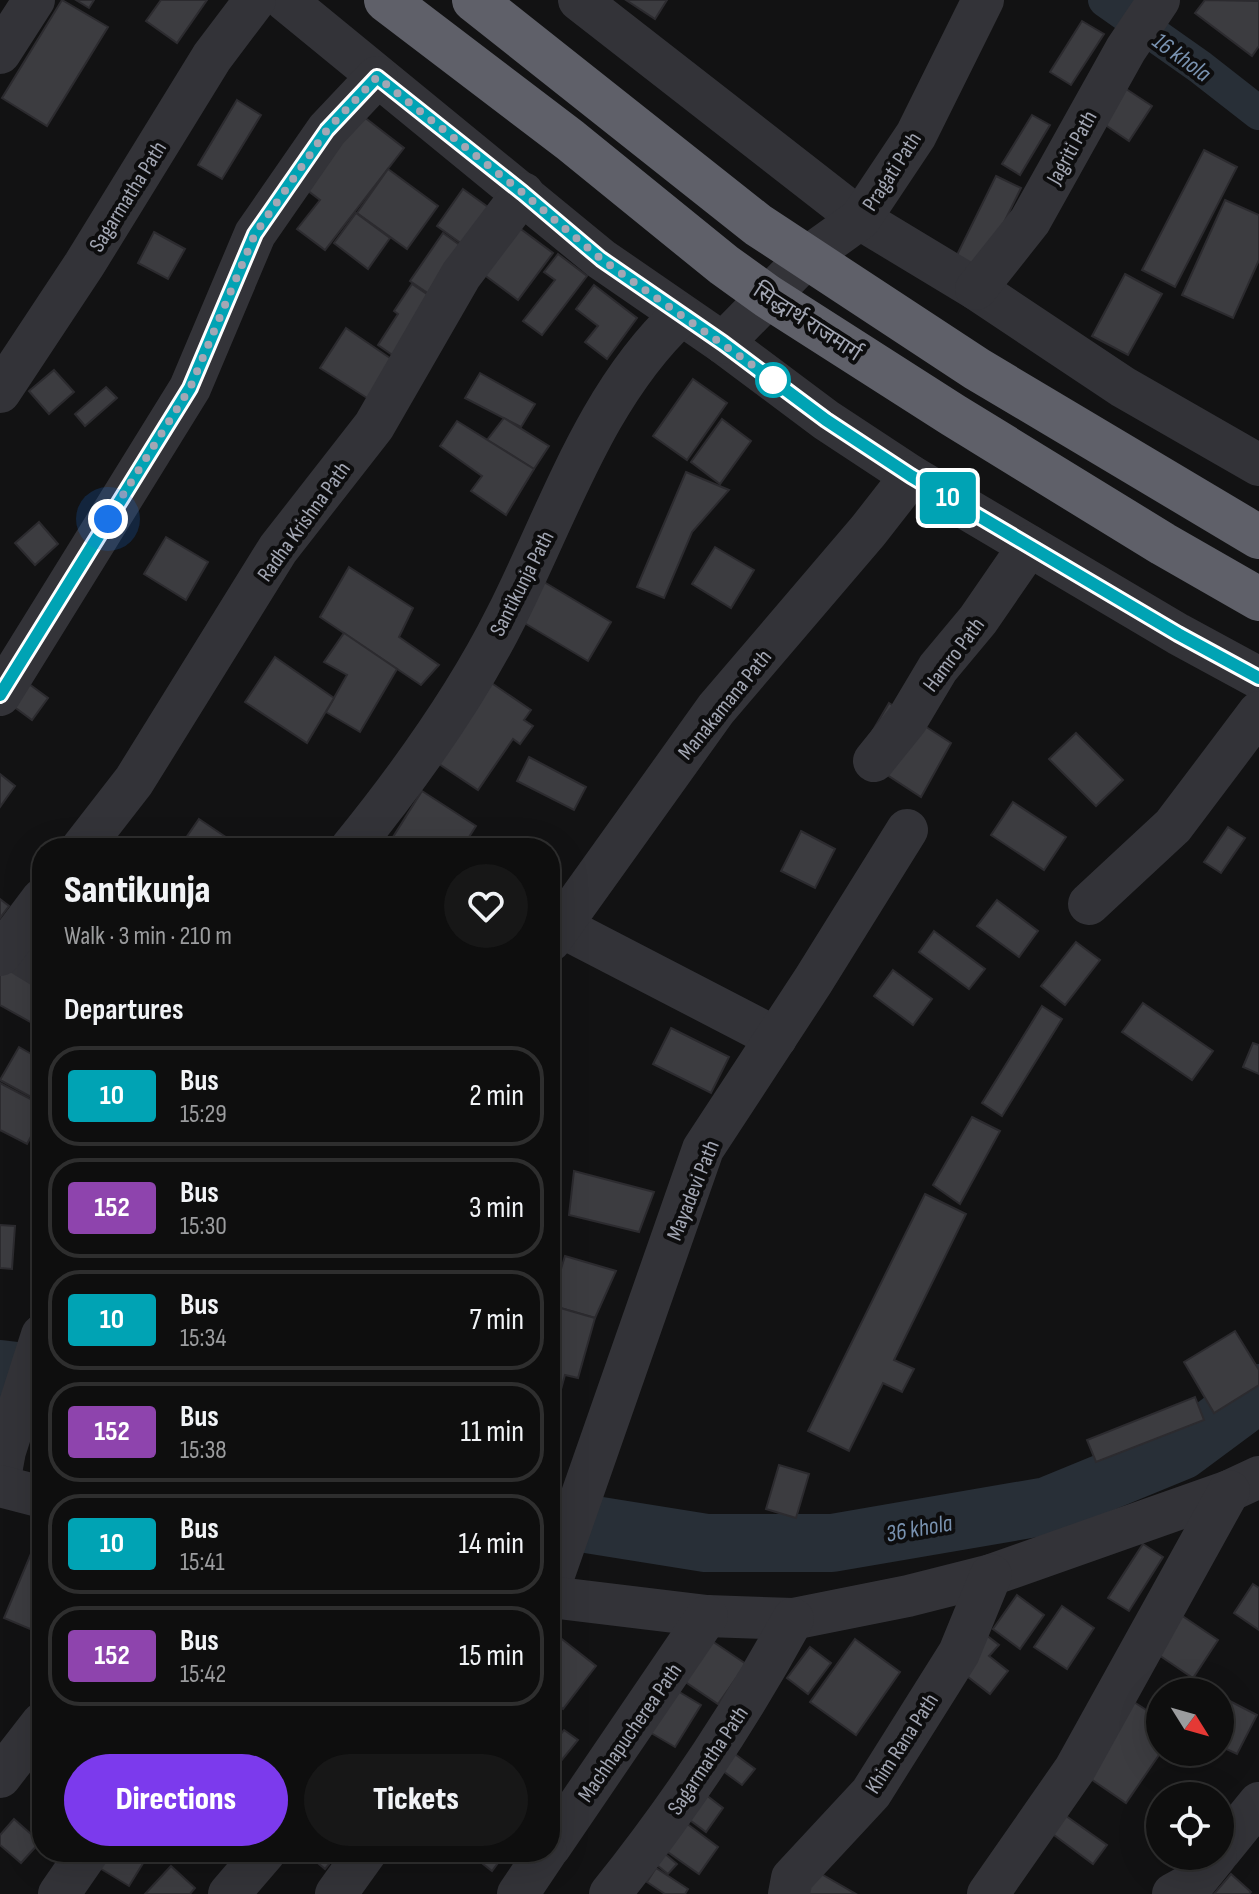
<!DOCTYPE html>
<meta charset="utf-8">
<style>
:root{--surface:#0e0e0e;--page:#171717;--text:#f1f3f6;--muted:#9b9c9e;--line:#2e2e2e;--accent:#7c3aed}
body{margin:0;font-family:"Sofia Sans Condensed","Noto Sans Devanagari",sans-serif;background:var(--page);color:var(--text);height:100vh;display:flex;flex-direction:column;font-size:30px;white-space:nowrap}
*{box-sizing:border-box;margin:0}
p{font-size:26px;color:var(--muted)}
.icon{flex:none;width:44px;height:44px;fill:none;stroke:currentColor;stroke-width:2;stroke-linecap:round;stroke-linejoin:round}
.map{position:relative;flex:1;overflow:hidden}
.side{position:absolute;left:32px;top:838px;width:528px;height:1024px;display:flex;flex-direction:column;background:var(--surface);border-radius:32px;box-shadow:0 8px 32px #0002,0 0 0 2px var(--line)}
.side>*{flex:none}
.badge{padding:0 16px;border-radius:6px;font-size:28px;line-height:52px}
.needle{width:52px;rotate:127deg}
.fabs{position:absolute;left:1146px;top:1678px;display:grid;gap:16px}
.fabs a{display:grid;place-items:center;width:88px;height:88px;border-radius:50%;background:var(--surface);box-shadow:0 8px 32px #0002,0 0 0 2px var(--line);font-size:40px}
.you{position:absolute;width:40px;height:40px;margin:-20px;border:6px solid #fff;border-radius:50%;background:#1a73e8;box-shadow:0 0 0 12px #1a73e833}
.map>.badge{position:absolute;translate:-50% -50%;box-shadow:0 0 0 4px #fff}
h2{padding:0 32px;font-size:30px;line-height:72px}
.round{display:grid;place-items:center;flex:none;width:84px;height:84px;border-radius:42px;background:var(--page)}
.summary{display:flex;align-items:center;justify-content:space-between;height:136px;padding:0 32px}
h1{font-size:38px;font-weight:800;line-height:60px}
.action{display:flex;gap:16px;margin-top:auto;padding:16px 32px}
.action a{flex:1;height:92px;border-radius:48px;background:var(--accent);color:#fff;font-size:32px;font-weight:800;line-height:92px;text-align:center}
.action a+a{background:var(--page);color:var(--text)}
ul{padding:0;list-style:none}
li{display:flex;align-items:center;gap:24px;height:100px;margin:0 16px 12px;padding:0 16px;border:4px solid var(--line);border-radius:32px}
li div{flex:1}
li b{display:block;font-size:30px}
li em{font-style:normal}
li .badge{min-width:88px;font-weight:700;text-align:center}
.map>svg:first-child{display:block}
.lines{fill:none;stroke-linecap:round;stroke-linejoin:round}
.canal{stroke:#282f37;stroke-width:34}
.river{stroke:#282f37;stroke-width:58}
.building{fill:#3c3c40;stroke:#2c2b2f;stroke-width:2}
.minor{stroke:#333338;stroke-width:42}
.highway{stroke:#5f6069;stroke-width:44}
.line-casing{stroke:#fff;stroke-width:18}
.line{stroke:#00a3b4;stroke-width:12}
.walk{stroke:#a3a7b4;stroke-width:8;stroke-dasharray:0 14.4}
.stop-dot{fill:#fff;stroke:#00a3b4;stroke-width:4}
.labels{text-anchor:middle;stroke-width:8;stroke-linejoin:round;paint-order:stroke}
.street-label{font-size:22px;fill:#a3a7b4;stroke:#0d0d0e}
.water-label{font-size:24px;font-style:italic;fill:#7992b0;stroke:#0d0d0e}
</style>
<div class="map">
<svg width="1259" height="1894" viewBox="0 0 1259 1894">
<rect width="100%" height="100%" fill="#121213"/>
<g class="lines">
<path class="canal" d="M1105,0L1200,67L1259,113"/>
<g class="river">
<path d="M0,1369L42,1374"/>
<path d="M550,1518L706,1543H832L1047,1506L1181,1451L1259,1393"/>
</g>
</g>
<g class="building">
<path d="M62,0L108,27L47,126L2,98Z"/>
<path d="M76,0H94L89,8Z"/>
<path d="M161,0H207L177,43L146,21Z"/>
<path d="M626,0H667L655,19Z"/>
<path d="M1205,0L1259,1V46L1252,56L1195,13Z"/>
<path d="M1082,21L1104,34L1071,85L1050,72Z"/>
<path d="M1120,85L1152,106L1129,141L1098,120Z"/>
<path d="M237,100L261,115L222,179L198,165Z"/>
<path d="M355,110L404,148L325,250L297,229L320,200L299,184Z"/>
<path d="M1032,115L1050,125L1020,175L1002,164Z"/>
<path d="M1204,150L1237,167L1175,287L1142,270Z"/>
<path d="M388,169L438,206L407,249L357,213Z"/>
<path d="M996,176L1021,188L979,273L954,261Z"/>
<path d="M463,189L499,215L473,252L437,226Z"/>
<path d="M1225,200L1259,215V260L1233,318L1182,295Z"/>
<path d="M356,213L390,238L368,269L334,243Z"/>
<path d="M506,218L553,253L518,300L471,265Z"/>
<path d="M154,232L185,249L168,279L138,263Z"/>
<path d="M443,233L468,251L435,298L410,281Z"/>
<path d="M558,254L587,276L542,335L523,321L555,280L544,272Z"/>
<path d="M1125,274L1162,294L1128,355L1092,336Z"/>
<path d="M412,284L440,303L401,361L378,345L398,314L394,311Z"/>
<path d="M594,285L637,318L607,359L585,342L598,326L576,309Z"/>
<path d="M346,328L403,367L378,405L320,368Z"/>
<path d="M54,370L74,392L49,414L29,391Z"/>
<path d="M480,373L535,404L521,427L465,398Z"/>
<path d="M693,379L727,403L687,460L653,436Z"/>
<path d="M106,387L117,398L85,426L75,414Z"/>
<path d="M504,418L549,446L534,469L487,440Z"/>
<path d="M722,419L751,441L720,484L691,462Z"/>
<path d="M457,421L534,469L506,515L471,491L482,476L440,446Z"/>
<path d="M686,472L729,490L692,532L664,598L637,587Z"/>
<path d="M39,522L58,544L35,565L15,543Z"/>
<path d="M166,537L208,562L186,600L144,574Z"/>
<path d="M715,547L754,570L731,608L692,584Z"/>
<path d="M349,567L413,608L399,637L439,665L421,685L320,617Z"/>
<path d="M534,576L611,622L588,661L511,615Z"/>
<path d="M344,633L397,669L360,732L326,712L347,675L324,662Z"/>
<path d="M275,657L334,698L307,743L245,702Z"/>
<path d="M25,681L48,698L32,720L9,703Z"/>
<path d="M490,682L531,710L524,720L533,726L520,744L513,739L478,790L436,762Z"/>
<path d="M889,703L951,743L921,797L858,756Z"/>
<path d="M1076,733L1123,780L1096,806L1049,759Z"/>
<path d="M529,757L586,787L574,810L517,781Z"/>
<path d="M0,774L15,786L0,807Z"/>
<path d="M422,791L476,826L462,848H409L393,837Z"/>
<path d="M1013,802L1066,837L1044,870L991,835Z"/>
<path d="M199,819L242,848H179Z"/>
<path d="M1228,827L1245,838L1221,873L1204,862Z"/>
<path d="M801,831L835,849L815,888L781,871Z"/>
<path d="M0,899L9,906L0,918Z"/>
<path d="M997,900L1038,931L1019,957L977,926Z"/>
<path d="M934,931L985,969L969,989L919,952Z"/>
<path d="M1076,942L1100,960L1065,1005L1041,986Z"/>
<path d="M5,961L42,982V1005L32,1023L0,1005V971Z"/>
<path d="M893,970L932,999L913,1025L874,996Z"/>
<path d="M1143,1003L1213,1051L1192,1080L1122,1032Z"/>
<path d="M1042,1006L1062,1019L1002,1116L982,1103Z"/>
<path d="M671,1028L729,1057L711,1093L653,1064Z"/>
<path d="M1253,1043L1259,1045V1074L1243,1067Z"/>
<path d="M19,1047L42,1060V1103L0,1080Z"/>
<path d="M0,1083L42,1105V1116L27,1144L0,1130Z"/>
<path d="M972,1117L1000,1131L960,1204L933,1185Z"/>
<path d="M574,1171L654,1192L639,1232L569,1215Z"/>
<path d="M925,1194L966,1214L894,1360L914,1369L902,1392L883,1383L849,1451L808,1431Z"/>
<path d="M0,1225L15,1226L12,1269L0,1268Z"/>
<path d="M565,1256L616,1271L595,1318L550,1305Z"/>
<path d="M550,1305L595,1318L578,1378L565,1375L555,1411L550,1410Z"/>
<path d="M1235,1331L1259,1370V1385L1214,1413L1184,1362Z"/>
<path d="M1195,1397L1204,1420L1096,1462L1087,1440Z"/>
<path d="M779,1465L809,1474L796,1518L766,1509Z"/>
<path d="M35,1544L42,1547V1634L4,1618Z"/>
<path d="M1143,1544L1163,1557L1129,1611L1108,1598Z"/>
<path d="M1253,1584L1259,1588V1630L1234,1613Z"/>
<path d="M1017,1595L1044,1615L1020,1649L993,1629Z"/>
<path d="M1062,1606L1094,1628L1067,1669L1034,1647Z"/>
<path d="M1175,1611L1218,1640L1193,1678L1150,1649Z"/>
<path d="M981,1631L999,1645L989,1656L1008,1671L990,1694L954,1666Z"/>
<path d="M558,1636L596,1666L563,1709L550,1698V1646Z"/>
<path d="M706,1637L746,1664L718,1704L678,1677Z"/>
<path d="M855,1639L900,1672L856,1735L810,1702Z"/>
<path d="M810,1647L831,1663L808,1694L787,1678Z"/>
<path d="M671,1687L701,1705L675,1747L646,1730Z"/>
<path d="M1220,1696L1257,1715L1237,1754L1220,1746Z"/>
<path d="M1134,1702L1160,1719L1161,1752L1126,1803L1085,1775Z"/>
<path d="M564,1730L578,1740L557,1766L550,1761V1747Z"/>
<path d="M724,1746L755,1769L742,1785L723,1771Z"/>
<path d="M697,1788L723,1808L706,1832L679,1812Z"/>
<path d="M1059,1811L1107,1845L1093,1864L1046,1829Z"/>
<path d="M14,1819L40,1842L21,1863L0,1845V1835Z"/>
<path d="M682,1820L718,1847L699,1874L662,1848Z"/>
<path d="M656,1846L677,1864L668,1874L647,1857Z"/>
<path d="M100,1852H150L129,1886L93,1864Z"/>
<path d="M305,1852H339L325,1869Z"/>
<path d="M468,1852H506L492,1871Z"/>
<path d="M171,1866L195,1888L190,1894H145Z"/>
<path d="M656,1868L688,1889L685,1894H665L647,1882Z"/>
<path d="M811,1868L856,1894H797Z"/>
<path d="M1231,1874L1251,1892L1249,1894H1214Z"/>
</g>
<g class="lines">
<g class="minor">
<path d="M285,0L601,259L723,343L826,420L911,476L1178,634L1259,678"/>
<path d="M579,0L860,219L976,289L1123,387L1259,465"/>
<path d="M0,53L34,0"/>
<path d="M976,289L1030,221L1126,49L1159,0"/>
<path d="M723,343L807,257L860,219L916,135L983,0"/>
<path d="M0,392L84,265L212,57L255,0"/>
<path d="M0,695L190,388L255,234L327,130L377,77"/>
<path d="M874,761L907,720L938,668L978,620L1029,546"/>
<path d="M82,848L134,781L278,549L374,426L461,275L523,193"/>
<path d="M351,848C407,779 466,697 506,617C558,514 596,394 681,315"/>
<path d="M1089,904L1173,826L1259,712"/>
<path d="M560,926L776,1038"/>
<path d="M550,941L716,709L868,531L911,476"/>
<path d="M6,945L42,967"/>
<path d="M0,955L42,899"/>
<path d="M0,1478L5,1451L42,1335"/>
<path d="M0,1486L42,1497"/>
<path d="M550,1586L703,1149L813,981L907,830"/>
<path d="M550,1597L707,1616L793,1619L908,1596L991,1575L1229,1491L1259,1477"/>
<path d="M0,1777L42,1723"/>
<path d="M550,1847L707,1616"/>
<path d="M1220,1851L1259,1803"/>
<path d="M59,1894L88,1852"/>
<path d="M229,1894L265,1852"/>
<path d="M336,1894L366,1852"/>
<path d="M518,1894L546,1852"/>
<path d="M610,1894C679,1808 740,1716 793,1619"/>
<path d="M789,1894L792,1878L871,1793L959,1653L991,1575"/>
<path d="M988,1894L1075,1769L1229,1491"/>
<path d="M1173,1894L1195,1882L1216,1856"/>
</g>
<g class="highway">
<path d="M386,0L570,140L724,265L767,296L953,415L1163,544L1259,599"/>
<path d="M474,0L758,225L977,369L1259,537"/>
</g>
</g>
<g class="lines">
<g class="line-casing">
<path id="line" d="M0,695L190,388L255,234L327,130L377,77L523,193L601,259L723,343L826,420L911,476L1178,634L1259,678"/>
</g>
<use href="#line" class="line"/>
<path class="walk" d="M108,519L190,388L255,234L327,130L377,77L523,193L601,259L775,381L773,380"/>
</g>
<circle class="stop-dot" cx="773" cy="380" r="16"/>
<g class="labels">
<g class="street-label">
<text transform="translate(1071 147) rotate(-61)" y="8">Jagriti Path</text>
<text transform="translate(891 171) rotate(-57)" y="8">Pragati Path</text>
<text transform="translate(127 196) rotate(-58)" y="8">Sagarmatha Path</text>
<text transform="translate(808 321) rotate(33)" y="8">सिद्धार्थ राजमार्ग</text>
<text transform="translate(303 521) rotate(-54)" y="8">Radha Krishna Path</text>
<text transform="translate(521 583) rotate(-63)" y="8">Santikunja Path</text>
<text transform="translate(953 654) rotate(-53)" y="8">Hamro Path</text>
<text transform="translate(724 704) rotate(-51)" y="8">Manakamana Path</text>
<text transform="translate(692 1190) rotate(-68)" y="8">Mayadevi Path</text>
<text transform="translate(629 1732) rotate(-55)" y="8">Machhapucherea Path</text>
<text transform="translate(901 1743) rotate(-57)" y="8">Khim Rana Path</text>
<text transform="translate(707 1760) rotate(-56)" y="8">Sagarmatha Path</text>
</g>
<g class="water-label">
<text transform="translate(1182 57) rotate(36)" y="8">16 khola</text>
<text transform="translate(919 1528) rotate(-10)" y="8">36 khola</text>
</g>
</g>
</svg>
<div class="fabs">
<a><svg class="needle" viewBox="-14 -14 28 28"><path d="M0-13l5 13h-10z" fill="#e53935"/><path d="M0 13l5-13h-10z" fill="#9b9c9e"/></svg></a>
<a><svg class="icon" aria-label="locate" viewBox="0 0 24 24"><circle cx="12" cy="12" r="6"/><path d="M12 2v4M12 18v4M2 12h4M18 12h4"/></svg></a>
</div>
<div class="you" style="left:108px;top:519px"></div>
<b class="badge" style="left:948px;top:498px;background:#00a3b4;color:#fff">10</b>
<section class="side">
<div class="summary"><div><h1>Santikunja</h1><p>Walk · 3 min · 210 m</p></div><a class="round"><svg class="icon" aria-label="heart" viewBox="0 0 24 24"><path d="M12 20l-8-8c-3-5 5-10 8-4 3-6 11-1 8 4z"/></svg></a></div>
<h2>Departures</h2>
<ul>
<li><span class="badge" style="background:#00a3b4;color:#fff">10</span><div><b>Bus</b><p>15:29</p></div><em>2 min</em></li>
<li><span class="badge" style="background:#8e44ad;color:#fff">152</span><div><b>Bus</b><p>15:30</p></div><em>3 min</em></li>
<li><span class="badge" style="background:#00a3b4;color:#fff">10</span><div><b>Bus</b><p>15:34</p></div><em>7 min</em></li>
<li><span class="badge" style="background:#8e44ad;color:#fff">152</span><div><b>Bus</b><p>15:38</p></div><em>11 min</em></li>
<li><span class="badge" style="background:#00a3b4;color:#fff">10</span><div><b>Bus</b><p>15:41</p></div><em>14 min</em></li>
<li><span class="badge" style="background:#8e44ad;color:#fff">152</span><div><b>Bus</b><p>15:42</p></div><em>15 min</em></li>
</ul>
<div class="action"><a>Directions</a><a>Tickets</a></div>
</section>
</div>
